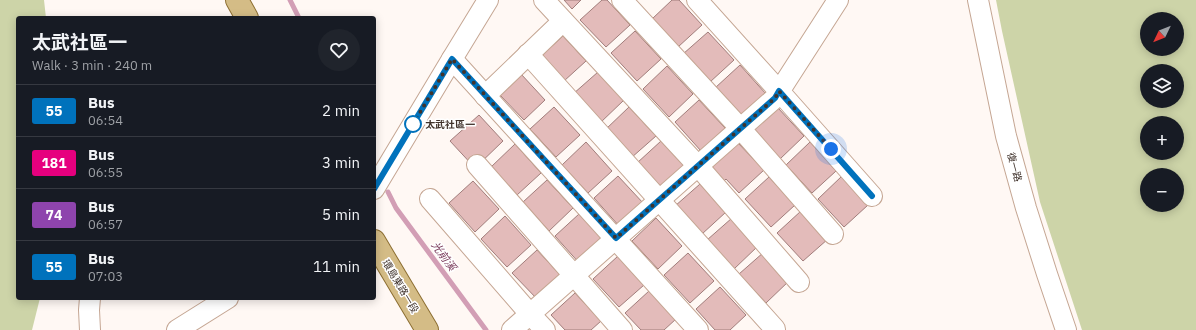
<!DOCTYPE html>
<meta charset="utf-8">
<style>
:root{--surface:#171b24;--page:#20242c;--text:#f1f3f6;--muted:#9ea1a6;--line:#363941}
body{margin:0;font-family:"IBM Plex Sans","Noto Sans TC",sans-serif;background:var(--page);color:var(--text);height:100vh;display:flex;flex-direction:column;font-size:15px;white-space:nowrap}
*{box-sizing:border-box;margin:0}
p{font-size:13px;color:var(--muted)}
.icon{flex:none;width:22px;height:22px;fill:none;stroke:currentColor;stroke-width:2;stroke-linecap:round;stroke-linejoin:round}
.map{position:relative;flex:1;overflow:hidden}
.details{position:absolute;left:16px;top:16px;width:360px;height:284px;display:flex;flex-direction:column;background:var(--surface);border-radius:4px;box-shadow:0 2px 10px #0003}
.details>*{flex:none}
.badge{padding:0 8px;border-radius:3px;font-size:14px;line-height:26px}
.needle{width:26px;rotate:227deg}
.buttons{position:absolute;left:1140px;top:12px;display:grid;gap:8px}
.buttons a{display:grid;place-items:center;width:44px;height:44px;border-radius:50%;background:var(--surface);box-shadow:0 2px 10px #0003;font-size:20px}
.you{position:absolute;width:20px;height:20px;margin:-10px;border:3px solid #fff;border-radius:50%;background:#1a73e8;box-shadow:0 0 0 6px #1a73e833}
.map>.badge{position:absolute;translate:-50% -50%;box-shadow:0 0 0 2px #fff}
.round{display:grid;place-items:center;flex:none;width:42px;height:42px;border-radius:21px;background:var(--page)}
.head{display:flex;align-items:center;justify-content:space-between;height:68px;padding:0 16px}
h1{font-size:19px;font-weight:700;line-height:30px}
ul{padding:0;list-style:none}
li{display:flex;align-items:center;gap:12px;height:52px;padding:0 16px;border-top:1px solid var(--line)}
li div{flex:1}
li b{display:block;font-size:15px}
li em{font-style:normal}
li .badge{min-width:44px;font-weight:700;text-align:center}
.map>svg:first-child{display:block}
.green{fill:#cdd4a8;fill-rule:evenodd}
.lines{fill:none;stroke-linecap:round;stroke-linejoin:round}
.stream{stroke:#d29eb5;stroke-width:5}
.building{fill:#e3bbba;stroke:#a17d7b}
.minor-casing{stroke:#c5a693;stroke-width:22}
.major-casing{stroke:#8d6f32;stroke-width:24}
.minor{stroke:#fff;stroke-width:20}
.major{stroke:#d4bc86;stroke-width:22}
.line-casing{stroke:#fff;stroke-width:9}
.line{stroke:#0072bc;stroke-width:6}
.walk{stroke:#40332c;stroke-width:4;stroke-dasharray:0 7.2}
.stop-dot{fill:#fff;stroke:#0072bc;stroke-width:2}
.labels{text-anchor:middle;stroke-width:3;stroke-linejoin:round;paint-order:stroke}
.stop-label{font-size:10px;font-weight:bold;fill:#40332c;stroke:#fff;text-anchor:start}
.street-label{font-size:10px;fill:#40332c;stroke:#fff}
.water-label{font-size:11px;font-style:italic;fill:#79395a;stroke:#fff}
</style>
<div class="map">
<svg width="1196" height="330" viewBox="0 0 1196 330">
<rect width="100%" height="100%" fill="#fff8f4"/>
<g class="green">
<path d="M0,0H44L46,18H18V298H40L32,330H0Z"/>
<path d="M996,0H1196V330H1082L1040,202L1002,31ZM1147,19H1177V49H1147ZM1147,71H1177V101H1147ZM1147,123H1177V153H1147ZM1147,175H1177V205H1147Z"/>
</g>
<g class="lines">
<g class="stream">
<path d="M290,0L299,18"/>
<path d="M388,192L396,208L486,330"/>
</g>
</g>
<g class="building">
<path d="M564,0H581L572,9Z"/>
<path d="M602,0H607L630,25L606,47L580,20Z"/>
<path d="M672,0H679L702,25L678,47L652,19Z"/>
<path d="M635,31L661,59L637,81L611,53Z"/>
<path d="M708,32L734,60L710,82L683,54Z"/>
<path d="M563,36L586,61L564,81L541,56Z"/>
<path d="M740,65L766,94L742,116L715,88Z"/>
<path d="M667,66L693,94L669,117L643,89Z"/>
<path d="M598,72L624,100L600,123L573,94Z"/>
<path d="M521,74L545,100L524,120L499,94Z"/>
<path d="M699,100L725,128L701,151L675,122Z"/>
<path d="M554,107L580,135L556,157L530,129Z"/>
<path d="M629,107L656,136L631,158L605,130Z"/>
<path d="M778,108L804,136L780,159L754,130Z"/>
<path d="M479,115L503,141L475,168L450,141Z"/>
<path d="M661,141L687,169L663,192L637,163Z"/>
<path d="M586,142L612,171L588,193L562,165Z"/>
<path d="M737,142L764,170L739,193L726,179L720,185L707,170Z"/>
<path d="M810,142L836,171L812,193L786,165Z"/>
<path d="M515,144L541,173L517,195L491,167Z"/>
<path d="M618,176L644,204L620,227L594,198Z"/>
<path d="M842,176L868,205L844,227L818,199Z"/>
<path d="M769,177L795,205L771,227L745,199Z"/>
<path d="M547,180L573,208L549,231L523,202Z"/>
<path d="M473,181L499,209L475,232L449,203Z"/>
<path d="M700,184L726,212L702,234L675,206Z"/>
<path d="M801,211L828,239L803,261L777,233Z"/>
<path d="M579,214L605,242L581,265L555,236Z"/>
<path d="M505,216L531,245L507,267L481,239Z"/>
<path d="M656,218L682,246L658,269L632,241Z"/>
<path d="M732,218L758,246L734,269L707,240Z"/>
<path d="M537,250L563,278L539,301L512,273Z"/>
<path d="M764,252L790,280L766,303L739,274Z"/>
<path d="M688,253L714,281L690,303L664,275Z"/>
<path d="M618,256L644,285L619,307L593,279Z"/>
<path d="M720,287L746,315L730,330H715L696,309Z"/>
<path d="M649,291L676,319L664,330H641L625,313Z"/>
<path d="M575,293L601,321L591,330H565L551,315Z"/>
</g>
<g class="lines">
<g class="minor-casing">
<g id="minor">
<path d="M544,0L698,166L799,282"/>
<path d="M622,0L740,128L833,234"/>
<path d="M697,0L779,91L872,196"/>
<path d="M978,0L1006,136L1026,208L1047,274L1066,330"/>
<path d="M528,54L775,329"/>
<path d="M452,59L698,330"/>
<path d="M485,96L563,21"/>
<path d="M477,165L622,330"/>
<path d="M374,189L452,59L488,0"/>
<path d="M430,199L530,314L545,330"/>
<path d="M90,330L89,310L90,298"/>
<path d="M177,330L228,298"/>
<path d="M512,330L775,98L838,0"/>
</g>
</g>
<g class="major-casing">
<g id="major">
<path d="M237,0L247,18"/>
<path d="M374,241L427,330"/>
</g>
</g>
<use href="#minor" class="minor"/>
<use href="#major" class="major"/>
</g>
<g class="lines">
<g class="line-casing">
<path id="line" d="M374,189L452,59L616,238L775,98L779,91L872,196"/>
</g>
<use href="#line" class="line"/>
<path class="walk" d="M413,124L452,59L616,238L775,98L779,91L831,149"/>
</g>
<circle class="stop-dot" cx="413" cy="124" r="8"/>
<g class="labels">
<g class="stop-label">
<text x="425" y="128">太武社區一</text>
</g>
<g class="street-label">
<text transform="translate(1015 167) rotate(75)" y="4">復一路</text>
<text transform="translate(401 286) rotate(59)" y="4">環島東路一段</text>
</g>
<g class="water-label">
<text transform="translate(444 256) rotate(54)" y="4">光前溪</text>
</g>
</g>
</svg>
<div class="buttons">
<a><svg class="needle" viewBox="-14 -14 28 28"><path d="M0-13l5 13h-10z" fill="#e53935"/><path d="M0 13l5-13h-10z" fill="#9ea1a6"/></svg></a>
<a><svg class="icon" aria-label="layers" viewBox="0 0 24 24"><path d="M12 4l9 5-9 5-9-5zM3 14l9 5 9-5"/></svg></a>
<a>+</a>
<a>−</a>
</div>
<div class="you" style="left:831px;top:149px"></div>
<section class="details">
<div class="head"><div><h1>太武社區一</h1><p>Walk · 3 min · 240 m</p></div><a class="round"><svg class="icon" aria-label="heart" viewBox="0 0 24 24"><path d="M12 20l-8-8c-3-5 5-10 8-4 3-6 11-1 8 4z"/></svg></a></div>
<ul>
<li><span class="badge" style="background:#0072bc;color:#fff">55</span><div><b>Bus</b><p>06:54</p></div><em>2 min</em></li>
<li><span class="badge" style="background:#e6007e;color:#fff">181</span><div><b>Bus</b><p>06:55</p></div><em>3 min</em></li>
<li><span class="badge" style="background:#8e44ad;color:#fff">74</span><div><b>Bus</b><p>06:57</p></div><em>5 min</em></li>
<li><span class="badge" style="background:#0072bc;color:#fff">55</span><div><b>Bus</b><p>07:03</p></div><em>11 min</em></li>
</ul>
</section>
</div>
